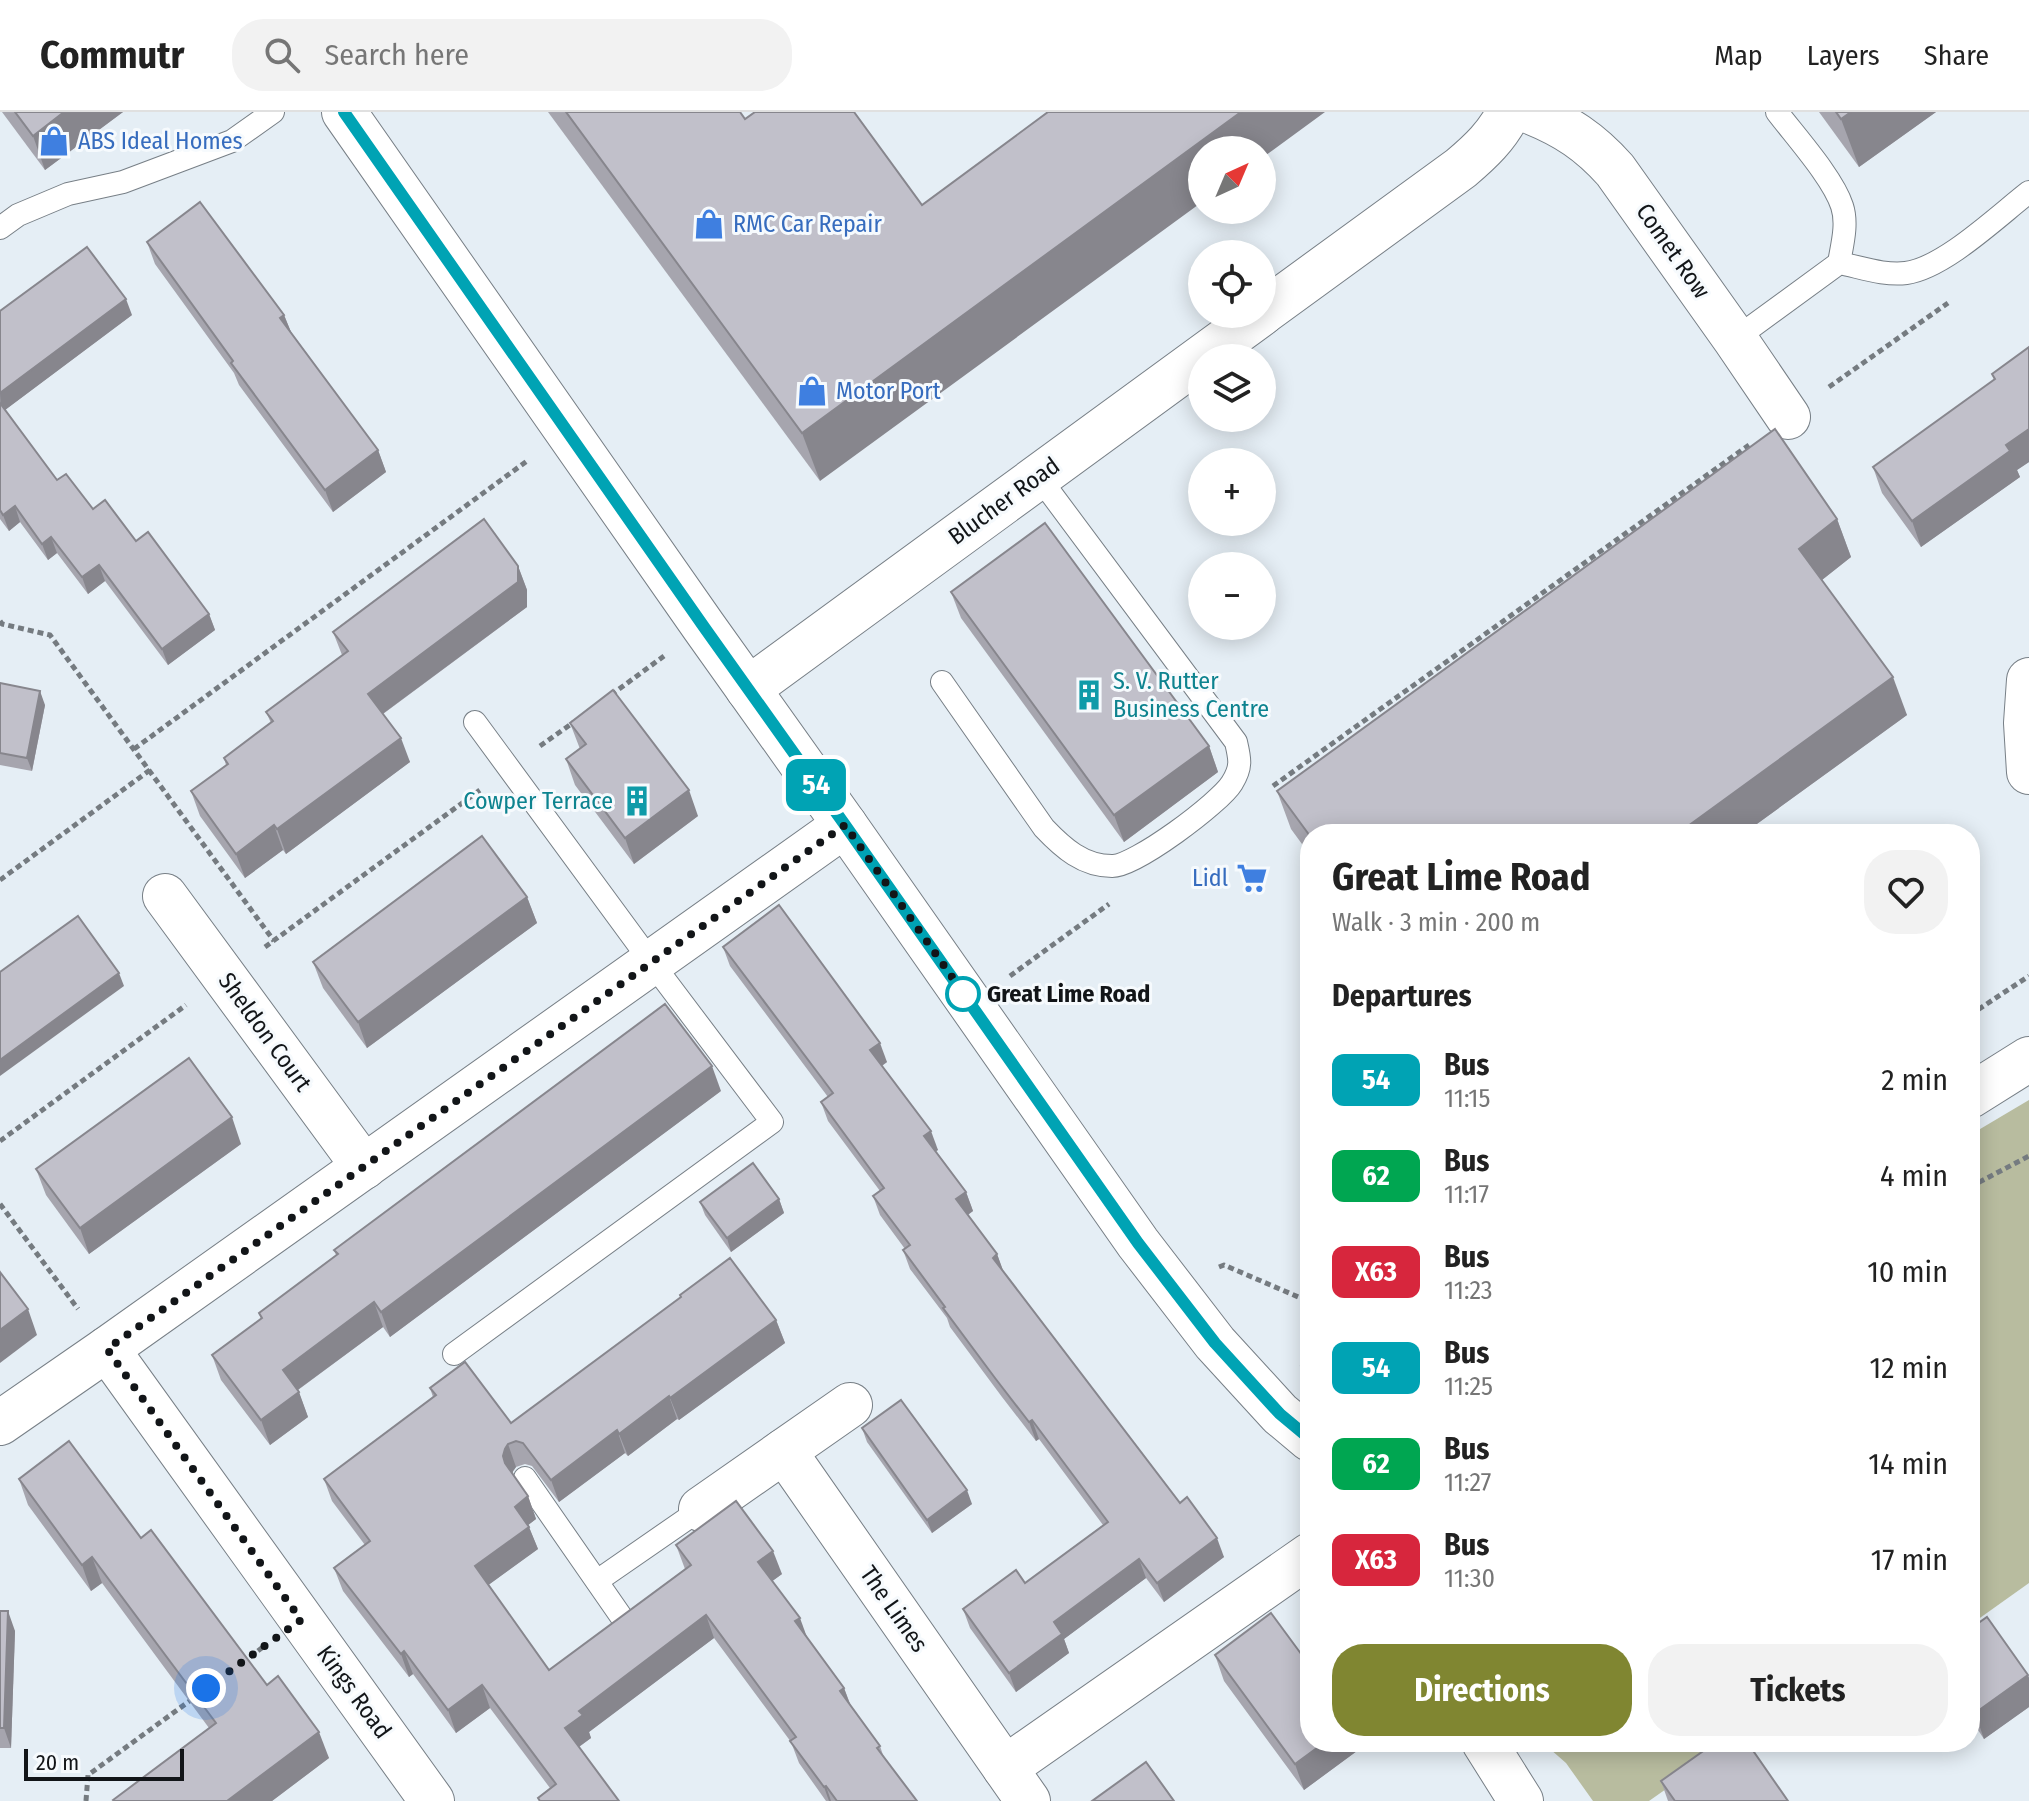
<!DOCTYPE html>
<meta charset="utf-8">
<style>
:root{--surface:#fff;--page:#f2f2f2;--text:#222;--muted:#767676;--line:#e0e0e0;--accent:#808631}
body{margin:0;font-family:"Fira Sans Condensed",sans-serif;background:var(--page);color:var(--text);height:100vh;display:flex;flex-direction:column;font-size:30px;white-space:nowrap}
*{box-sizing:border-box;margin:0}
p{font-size:26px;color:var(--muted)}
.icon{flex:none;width:44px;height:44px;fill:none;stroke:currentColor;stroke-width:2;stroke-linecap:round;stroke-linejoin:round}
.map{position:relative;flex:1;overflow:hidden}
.panel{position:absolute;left:1300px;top:712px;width:680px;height:928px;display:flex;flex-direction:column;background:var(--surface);border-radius:32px;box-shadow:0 4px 20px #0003}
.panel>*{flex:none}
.badge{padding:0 16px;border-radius:12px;font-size:28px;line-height:52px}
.needle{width:52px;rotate:44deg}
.buttons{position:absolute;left:1188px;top:24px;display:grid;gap:16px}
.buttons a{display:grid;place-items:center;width:88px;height:88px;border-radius:50%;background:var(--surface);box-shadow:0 4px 20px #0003;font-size:40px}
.scale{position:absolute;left:24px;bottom:20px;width:160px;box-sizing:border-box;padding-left:8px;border:4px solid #121518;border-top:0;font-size:22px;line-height:28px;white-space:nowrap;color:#121518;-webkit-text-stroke:6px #f6fafd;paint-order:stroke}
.you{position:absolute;width:40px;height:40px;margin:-20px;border:6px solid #fff;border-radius:50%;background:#1a73e8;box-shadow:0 0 0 12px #1a73e833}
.map>.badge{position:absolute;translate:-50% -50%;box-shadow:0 0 0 4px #fff}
h2{padding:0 32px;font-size:30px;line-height:72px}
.round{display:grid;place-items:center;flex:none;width:84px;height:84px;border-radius:32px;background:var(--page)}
.overview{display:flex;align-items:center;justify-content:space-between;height:136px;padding:0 32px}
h1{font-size:38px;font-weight:700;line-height:60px}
.action{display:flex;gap:16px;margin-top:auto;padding:16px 32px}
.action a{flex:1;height:92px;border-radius:32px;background:var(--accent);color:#fff;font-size:32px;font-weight:700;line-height:92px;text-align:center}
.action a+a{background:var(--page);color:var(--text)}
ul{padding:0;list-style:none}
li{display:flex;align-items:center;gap:24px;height:96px;padding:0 32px}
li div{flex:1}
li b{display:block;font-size:30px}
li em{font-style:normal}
li .badge{min-width:88px;font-weight:700;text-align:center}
header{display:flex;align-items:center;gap:48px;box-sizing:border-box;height:112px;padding:0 40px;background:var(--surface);border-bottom:2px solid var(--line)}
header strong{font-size:38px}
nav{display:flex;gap:44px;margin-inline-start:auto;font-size:28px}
.search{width:560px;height:72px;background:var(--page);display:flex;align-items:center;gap:20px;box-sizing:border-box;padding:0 28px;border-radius:32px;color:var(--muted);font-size:30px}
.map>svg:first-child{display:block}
.green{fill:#b8bc9f}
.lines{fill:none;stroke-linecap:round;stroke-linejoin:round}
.lane-casing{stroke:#777f86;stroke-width:24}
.street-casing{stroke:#777f86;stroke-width:46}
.secondary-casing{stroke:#777f86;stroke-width:46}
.path{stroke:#757b80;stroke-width:5;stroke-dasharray:6 4;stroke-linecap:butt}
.lane{stroke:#fff;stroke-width:22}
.street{stroke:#fff;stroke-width:44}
.secondary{stroke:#fff;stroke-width:44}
.wall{fill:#a6a5ae}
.shaded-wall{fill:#87868d}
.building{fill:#c1c0ca;stroke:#87868d;stroke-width:2}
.line-casing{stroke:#fff;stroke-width:18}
.line{stroke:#00a3b4;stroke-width:12}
.walk{stroke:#121518;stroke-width:8;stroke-dasharray:0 14.4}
.stop-dot{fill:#fff;stroke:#00a3b4;stroke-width:4}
.labels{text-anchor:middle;stroke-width:6;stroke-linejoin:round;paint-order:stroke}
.shop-label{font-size:24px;fill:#366cbe;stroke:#f6fafd;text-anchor:start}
.street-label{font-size:24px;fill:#121518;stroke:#f6fafd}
.culture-label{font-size:24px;fill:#0d838f;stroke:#f6fafd;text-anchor:start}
.stop-label{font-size:24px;font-weight:bold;fill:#121518;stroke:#f6fafd;text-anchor:start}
</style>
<header>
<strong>Commutr</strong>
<div class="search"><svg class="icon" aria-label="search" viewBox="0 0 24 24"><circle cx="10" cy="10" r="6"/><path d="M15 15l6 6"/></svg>Search here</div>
<nav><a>Map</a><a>Layers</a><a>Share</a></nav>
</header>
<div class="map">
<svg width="2029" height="1689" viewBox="0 0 2029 1689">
<rect width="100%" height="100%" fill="#e5eef5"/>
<g class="green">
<path d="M2029,988V1471L1970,1513V1023Z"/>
<path d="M1542,1630H1733L1649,1689H1593L1566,1651Z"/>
</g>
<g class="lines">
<g class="lane-casing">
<g id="lane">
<path d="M1777,0C1796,25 1833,66 1842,94C1848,112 1842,133 1839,151"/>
<path d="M0,116L18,103L68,82L123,70L232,29L273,0"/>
<path d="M1735,227L1839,151C1860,155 1885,164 1906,161C1944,156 1998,104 2029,80"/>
<path d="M942,570L1044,716C1063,736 1083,754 1112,754C1134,755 1220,691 1232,671C1242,655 1240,647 1236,630L1038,364"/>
<path d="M454,1242L772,1010L652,851L475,610"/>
<path d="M525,1366L627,1513"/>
<path d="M597,1469L701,1397"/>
</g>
</g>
<g class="street-casing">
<g id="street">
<path d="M1531,0C1566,14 1590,30 1615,58L1735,227L1788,305"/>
<path d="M1262,201L1461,56C1481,39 1497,24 1509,0"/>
<path d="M2029,568L2026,611L2029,660"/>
<path d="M748,577L1261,202"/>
<path d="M165,784L364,1055"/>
<path d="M107,1237L432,1689"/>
<path d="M0,1311L107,1237L845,713"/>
<path d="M784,1339L1028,1689"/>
<path d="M701,1397L850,1293"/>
<path d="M1005,1656L1310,1443"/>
</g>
</g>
<g class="secondary-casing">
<g id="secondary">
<path d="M344,0L704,515L845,713L1138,1131L1215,1231L1280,1302L1310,1327"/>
<path d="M1970,984L2029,947"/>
<path d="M1484,1630L1521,1689"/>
</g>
</g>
<g class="path">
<path d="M1829,275L1948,191"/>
<path d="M0,509L2,512L50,523L274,829"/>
<path d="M611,583L664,544"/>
<path d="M540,634L574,610"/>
<path d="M134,637L527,349"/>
<path d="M1273,674L1749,333"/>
<path d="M0,768L150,658"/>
<path d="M265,835L480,678"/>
<path d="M1010,864L1109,792"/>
<path d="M1970,903L2029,864"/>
<path d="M0,1029L186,893"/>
<path d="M1970,1075L2029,1044"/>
<path d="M0,1092L78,1197"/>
<path d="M1219,1155L1224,1153L1310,1190"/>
<path d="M1302,1255L1310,1238"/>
<path d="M242,1551L263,1535"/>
<path d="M86,1689L88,1663L195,1585"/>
</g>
<use href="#lane" class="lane"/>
<use href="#street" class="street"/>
<use href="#secondary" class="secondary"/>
</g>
<g class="wall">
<path d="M2,0H123L45,58Z"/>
<path d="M548,0H740L820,369Z"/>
<path d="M1819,0H1936L1859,55Z"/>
<path d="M147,130L284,203L291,220L378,338L386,360L333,400L239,273L234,261L155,152Z"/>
<path d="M0,199L132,203L5,298L57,368L93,397L136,429L209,502L215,518L168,553L105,469L88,482L57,441L48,448L20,410L9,419L0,407Z"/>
<path d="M2029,235V350L2017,358L2020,365L1921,435L1882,381L1873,355L1994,268L1992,262Z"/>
<path d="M1837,407L1851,445L1822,468L1907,603L1743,722H1310V743L1291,717L1277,679Z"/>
<path d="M518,454L527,478V495L383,602L410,650L286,742L283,738L245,766L200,704L191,679L226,653L224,646L271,611L266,600L342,543L333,520Z"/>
<path d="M951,480L1209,634L1218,660L1124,730L961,506Z"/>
<path d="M0,571L45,593L32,659L0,653Z"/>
<path d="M570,611L698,704L634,752L575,673L566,647L580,637Z"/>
<path d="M527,785L537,811L367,936L323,876L313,850Z"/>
<path d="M723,835L887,950L882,954L938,1038L936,1039L966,1080L973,1099L968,1103L997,1142L1003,1159L1180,1391L1224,1445L1164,1490L1146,1466L1064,1527L1069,1541L1016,1580L970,1516L963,1497L1025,1471L1103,1413L1039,1327L1036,1329L1002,1285L950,1215L947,1206L910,1157L903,1138L905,1137L880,1103L873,1084L880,1079L828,1009L821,990L828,985L730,854Z"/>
<path d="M721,979L390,1225L383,1215L298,1278L308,1305L270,1333L221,1268L212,1243L261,1207L259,1201L336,1143L334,1138Z"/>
<path d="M241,1032L89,1142L46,1083L36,1057Z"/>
<path d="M779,1087L784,1101L731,1140L705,1103L700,1090Z"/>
<path d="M776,1208L785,1231L679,1308L677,1307L628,1344L625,1341L559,1390L532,1354L525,1352L516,1355L512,1361L528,1384L536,1407L528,1413L538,1437L488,1473L549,1558L685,1457L676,1433L782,1462L772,1469L807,1526L844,1576L851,1594L880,1634L884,1646L917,1689H826L799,1651L791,1630L714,1526L589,1620L591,1626L579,1635L619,1689H539L538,1686L550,1676L490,1596L456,1621L413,1562L409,1565L343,1479L334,1456L365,1433L332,1389L324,1367L433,1285L430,1276L511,1311Z"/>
<path d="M862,1316L972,1392L932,1421L867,1330Z"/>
<path d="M19,1367L141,1426L267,1573L329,1646L272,1689H114L209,1616L102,1471L91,1479L28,1393Z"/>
<path d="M0,1499L15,1519L11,1636H0Z"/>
<path d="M1970,1517L2028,1563L2029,1566V1595L1984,1627L1970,1606Z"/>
<path d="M1215,1543L1310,1630H1359L1361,1636L1304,1678L1224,1569Z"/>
<path d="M1661,1669L1788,1689H1668Z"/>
</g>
<g class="shaded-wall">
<path d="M64,0H123L45,58L33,24Z"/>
<path d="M1241,0H1325L1262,46V38H1202V90L820,369L802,321Z"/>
<path d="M1851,0H1936L1859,55L1841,7Z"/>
<path d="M126,187L132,203L1,301L0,281Z"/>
<path d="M284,203L293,225L280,206Z"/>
<path d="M2029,317V350L2017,358L2020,365L1921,435L1912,409L2006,333Z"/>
<path d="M378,338L386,360L333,400L325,378Z"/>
<path d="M15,394L20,410L9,419L3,403Z"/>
<path d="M1837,407L1851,445L1813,475L1799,437Z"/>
<path d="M51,425L57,441L48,448L42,432Z"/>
<path d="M99,453L105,469L88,482L82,465Z"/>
<path d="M518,454L527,478V495L377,606L368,582Z"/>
<path d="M209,502L215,518L168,553L162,537Z"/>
<path d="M1893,565L1907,603L1743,722H1677Z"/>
<path d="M40,579L45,593L32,659L27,646Z"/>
<path d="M401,626L410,650L286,742L277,717Z"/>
<path d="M1209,634L1218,660L1124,730L1114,703Z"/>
<path d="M689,678L698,704L634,752L625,726Z"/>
<path d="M274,713L283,738L245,766L236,742Z"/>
<path d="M527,785L537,811L367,936L358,910Z"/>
<path d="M119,861L124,874L0,964V948Z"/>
<path d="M880,931L887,950L877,957L870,938Z"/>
<path d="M712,954L721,979L390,1225L381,1200Z"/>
<path d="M232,1005L241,1032L89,1142L80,1116Z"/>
<path d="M931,1019L938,1038L931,1042L924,1024Z"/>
<path d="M966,1080L973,1099L963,1106L956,1087Z"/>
<path d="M779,1087L784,1101L731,1140L727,1126Z"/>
<path d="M997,1142L1004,1161L993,1146Z"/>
<path d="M374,1190L383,1215L292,1282L283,1258Z"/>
<path d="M28,1197L37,1223L0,1251V1218Z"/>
<path d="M776,1208L785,1231L679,1308L670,1286Z"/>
<path d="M299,1280L308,1305L270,1333L261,1308Z"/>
<path d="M669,1284L677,1307L628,1344L619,1322Z"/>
<path d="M1032,1308L1039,1327L1036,1329L1029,1310Z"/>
<path d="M617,1318L625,1341L559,1390L551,1368Z"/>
<path d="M508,1332L516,1355L513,1359L511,1366L503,1344L505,1337Z"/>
<path d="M967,1378L972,1392L932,1421L927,1408Z"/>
<path d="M528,1384L536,1407L523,1417L515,1395Z"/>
<path d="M529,1415L538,1437L483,1477L475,1454Z"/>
<path d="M1217,1426L1224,1445L1164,1490L1157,1471Z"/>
<path d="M773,1439L782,1462L767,1473L758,1450Z"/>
<path d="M92,1445L102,1471L91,1479L82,1453Z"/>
<path d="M1139,1447L1146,1466L1064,1527L1069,1541L1016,1580L1009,1561L1054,1510Z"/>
<path d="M8,1499L15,1519L11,1636L4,1616Z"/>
<path d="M706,1503L714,1526L589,1620L591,1626L573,1639L565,1616L579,1599Z"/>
<path d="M800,1506L808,1528L795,1509Z"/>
<path d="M404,1539L413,1562L409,1565L401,1542Z"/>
<path d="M2028,1563L2029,1566V1595L1984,1627L1975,1601Z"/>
<path d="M482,1573L490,1596L456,1621L448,1598Z"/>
<path d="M844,1576L852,1598L840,1579Z"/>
<path d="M319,1620L329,1646L272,1689H227Z"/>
<path d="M1325,1630H1359L1361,1636L1304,1678L1295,1652Z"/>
<path d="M826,1674L831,1689H829L824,1675Z"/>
</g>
<g class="building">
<path d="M15,0H64L33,24Z"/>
<path d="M566,0H740L745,7L755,0H854L922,93L1048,0H1241L802,321Z"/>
<path d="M1836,0H1851L1841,7Z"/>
<path d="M200,90L284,203L280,206L378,338L325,378L231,251L233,249L147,130Z"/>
<path d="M87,135L126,187L0,281V199Z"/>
<path d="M2029,235V317L2006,333L2010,339L1912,409L1873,355L1995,267L1992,262Z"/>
<path d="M0,291L57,368L66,362L93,397L105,388L136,429L148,420L209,502L162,537L99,453L82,465L51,425L42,432L15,394L3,403L0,398Z"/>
<path d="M1775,317L1837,407L1799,437L1893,565L1677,722H1310V724L1277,679Z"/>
<path d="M484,407L518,454V470L368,582L401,626L277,717L274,713L236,742L191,679L228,652L224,646L273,609L266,600L348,539L333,520Z"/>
<path d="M1045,411L1209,634L1114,703L951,480Z"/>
<path d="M0,571L40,579L27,646L0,641Z"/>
<path d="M613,578L689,678L625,726L566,647L586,632L570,611Z"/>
<path d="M482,724L527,785L358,910L313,850Z"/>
<path d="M779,793L880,931L870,938L931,1019L924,1024L966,1080L956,1087L997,1142L993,1146L1180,1391L1187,1385L1217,1426L1157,1471L1139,1447L1054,1510L1062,1522L1009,1561L963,1497L1016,1458L1025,1471L1108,1410L1032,1308L1029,1310L995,1266L943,1196L945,1195L903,1138L910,1133L873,1084L884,1076L821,990L833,981L723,835Z"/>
<path d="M78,804L119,861L0,948V860Z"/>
<path d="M665,892L712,954L381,1200L374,1190L283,1258L299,1280L261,1308L212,1243L262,1206L259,1201L338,1142L334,1138Z"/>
<path d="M189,946L232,1005L80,1116L36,1057Z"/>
<path d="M753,1051L779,1087L727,1126L700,1090Z"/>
<path d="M730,1146L776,1208L670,1286L669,1284L619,1322L617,1318L551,1368L523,1331L516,1329L508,1332L505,1337L503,1344L505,1351L528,1384L515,1395L529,1415L475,1454L549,1558L691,1453L676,1433L736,1389L773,1439L758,1450L800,1506L795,1509L844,1576L840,1579L880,1634L877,1636L917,1689H837L826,1674L824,1675L790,1629L796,1625L706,1503L579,1599L583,1603L565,1616L619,1689H540L538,1686L556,1672L482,1573L448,1598L404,1539L401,1542L334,1456L370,1429L324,1367L436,1283L430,1276L465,1250L511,1311L681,1185L680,1183Z"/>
<path d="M0,1160L28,1197L0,1218Z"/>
<path d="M901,1288L967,1378L927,1408L862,1316Z"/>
<path d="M69,1329L141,1426L151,1418L267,1573L278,1564L319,1620L227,1689H114L113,1688L216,1611L92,1445L82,1453L19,1367Z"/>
<path d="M0,1499H8L4,1616H0Z"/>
<path d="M1271,1501L1310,1554V1630H1325L1295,1652L1215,1543Z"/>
<path d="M1987,1505L2028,1563L1975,1601L1970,1594V1517Z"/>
<path d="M1716,1630H1747L1788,1689H1675L1661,1669Z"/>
<path d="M1146,1650L1174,1689H1092Z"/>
</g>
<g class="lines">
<g class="line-casing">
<path id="line" d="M344,0L704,515L845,713L1138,1131L1215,1231L1280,1302L1310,1327"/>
</g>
<use href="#line" class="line"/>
<path class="walk" d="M206,1576L301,1508L107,1237L845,713L971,892L963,882"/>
</g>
<defs>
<g id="shop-bare" transform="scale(2.4)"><path d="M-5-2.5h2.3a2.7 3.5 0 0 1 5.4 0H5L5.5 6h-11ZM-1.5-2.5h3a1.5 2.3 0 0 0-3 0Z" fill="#3f7fe0" stroke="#f6fafd" stroke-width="2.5" paint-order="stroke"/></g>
<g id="building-bare" transform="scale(2.4)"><path d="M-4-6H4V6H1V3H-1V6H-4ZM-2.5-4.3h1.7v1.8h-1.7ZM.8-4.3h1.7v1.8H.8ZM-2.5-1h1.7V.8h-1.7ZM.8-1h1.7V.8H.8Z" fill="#0f9aa8" stroke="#f6fafd" stroke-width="2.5" paint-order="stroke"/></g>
<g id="supermarket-bare" transform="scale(2.4)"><path d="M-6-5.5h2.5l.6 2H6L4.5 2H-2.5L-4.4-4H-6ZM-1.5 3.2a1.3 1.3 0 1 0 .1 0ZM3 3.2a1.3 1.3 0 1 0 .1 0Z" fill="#3f7fe0" stroke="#f6fafd" stroke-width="2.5" paint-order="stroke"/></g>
</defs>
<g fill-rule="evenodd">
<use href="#shop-bare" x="54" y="29"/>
<use href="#shop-bare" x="709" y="112"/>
<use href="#shop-bare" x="812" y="279"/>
<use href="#building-bare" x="1089" y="583"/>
<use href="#building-bare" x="637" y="689"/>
<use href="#supermarket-bare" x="1252" y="766"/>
</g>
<circle class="stop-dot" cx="963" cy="882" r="16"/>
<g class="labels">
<g class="shop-label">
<text x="78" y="37">ABS Ideal Homes</text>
<text x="733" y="120">RMC Car Repair</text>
<text x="836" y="287">Motor Port</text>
<text x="1228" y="774" text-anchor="end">Lidl</text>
</g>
<g class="street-label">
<text transform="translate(1673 139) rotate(55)" y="8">Comet Row</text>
<text transform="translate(1004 389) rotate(-36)" y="8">Blucher Road</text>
<text transform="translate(265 920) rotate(54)" y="8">Sheldon Court</text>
<text transform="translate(894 1497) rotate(55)" y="8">The Limes</text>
<text transform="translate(354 1580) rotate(54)" y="8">Kings Road</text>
</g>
<g class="culture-label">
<text x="1113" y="577">S. V. Rutter<tspan x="1113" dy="28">Business Centre</tspan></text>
<text x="613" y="697" text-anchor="end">Cowper Terrace</text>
</g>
<g class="stop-label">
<text x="987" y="890">Great Lime Road</text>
</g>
</g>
</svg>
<div class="buttons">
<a><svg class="needle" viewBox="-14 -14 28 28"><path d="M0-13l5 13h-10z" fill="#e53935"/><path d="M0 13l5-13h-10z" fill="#767676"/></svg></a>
<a><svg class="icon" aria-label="locate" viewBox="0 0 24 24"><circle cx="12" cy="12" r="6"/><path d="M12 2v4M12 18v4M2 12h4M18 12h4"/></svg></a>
<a><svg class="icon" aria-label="layers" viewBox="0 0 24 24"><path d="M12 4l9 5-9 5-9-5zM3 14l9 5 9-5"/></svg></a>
<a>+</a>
<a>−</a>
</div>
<div class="scale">20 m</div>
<div class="you" style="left:206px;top:1576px"></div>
<b class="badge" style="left:816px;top:673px;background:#00a3b4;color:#fff">54</b>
<section class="panel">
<div class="overview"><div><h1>Great Lime Road</h1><p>Walk · 3 min · 200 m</p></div><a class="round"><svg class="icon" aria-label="heart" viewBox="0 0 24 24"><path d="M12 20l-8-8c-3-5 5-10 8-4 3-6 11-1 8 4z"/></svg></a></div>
<h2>Departures</h2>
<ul>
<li><span class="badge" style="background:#00a3b4;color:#fff">54</span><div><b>Bus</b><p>11:15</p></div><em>2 min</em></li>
<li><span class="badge" style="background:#00a651;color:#fff">62</span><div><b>Bus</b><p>11:17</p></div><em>4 min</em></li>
<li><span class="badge" style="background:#d7263d;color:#fff">X63</span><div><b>Bus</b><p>11:23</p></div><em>10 min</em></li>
<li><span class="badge" style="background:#00a3b4;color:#fff">54</span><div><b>Bus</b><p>11:25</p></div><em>12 min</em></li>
<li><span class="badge" style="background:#00a651;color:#fff">62</span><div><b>Bus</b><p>11:27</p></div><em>14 min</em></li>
<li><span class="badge" style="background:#d7263d;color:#fff">X63</span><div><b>Bus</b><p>11:30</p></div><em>17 min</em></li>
</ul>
<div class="action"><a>Directions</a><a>Tickets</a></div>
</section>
</div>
